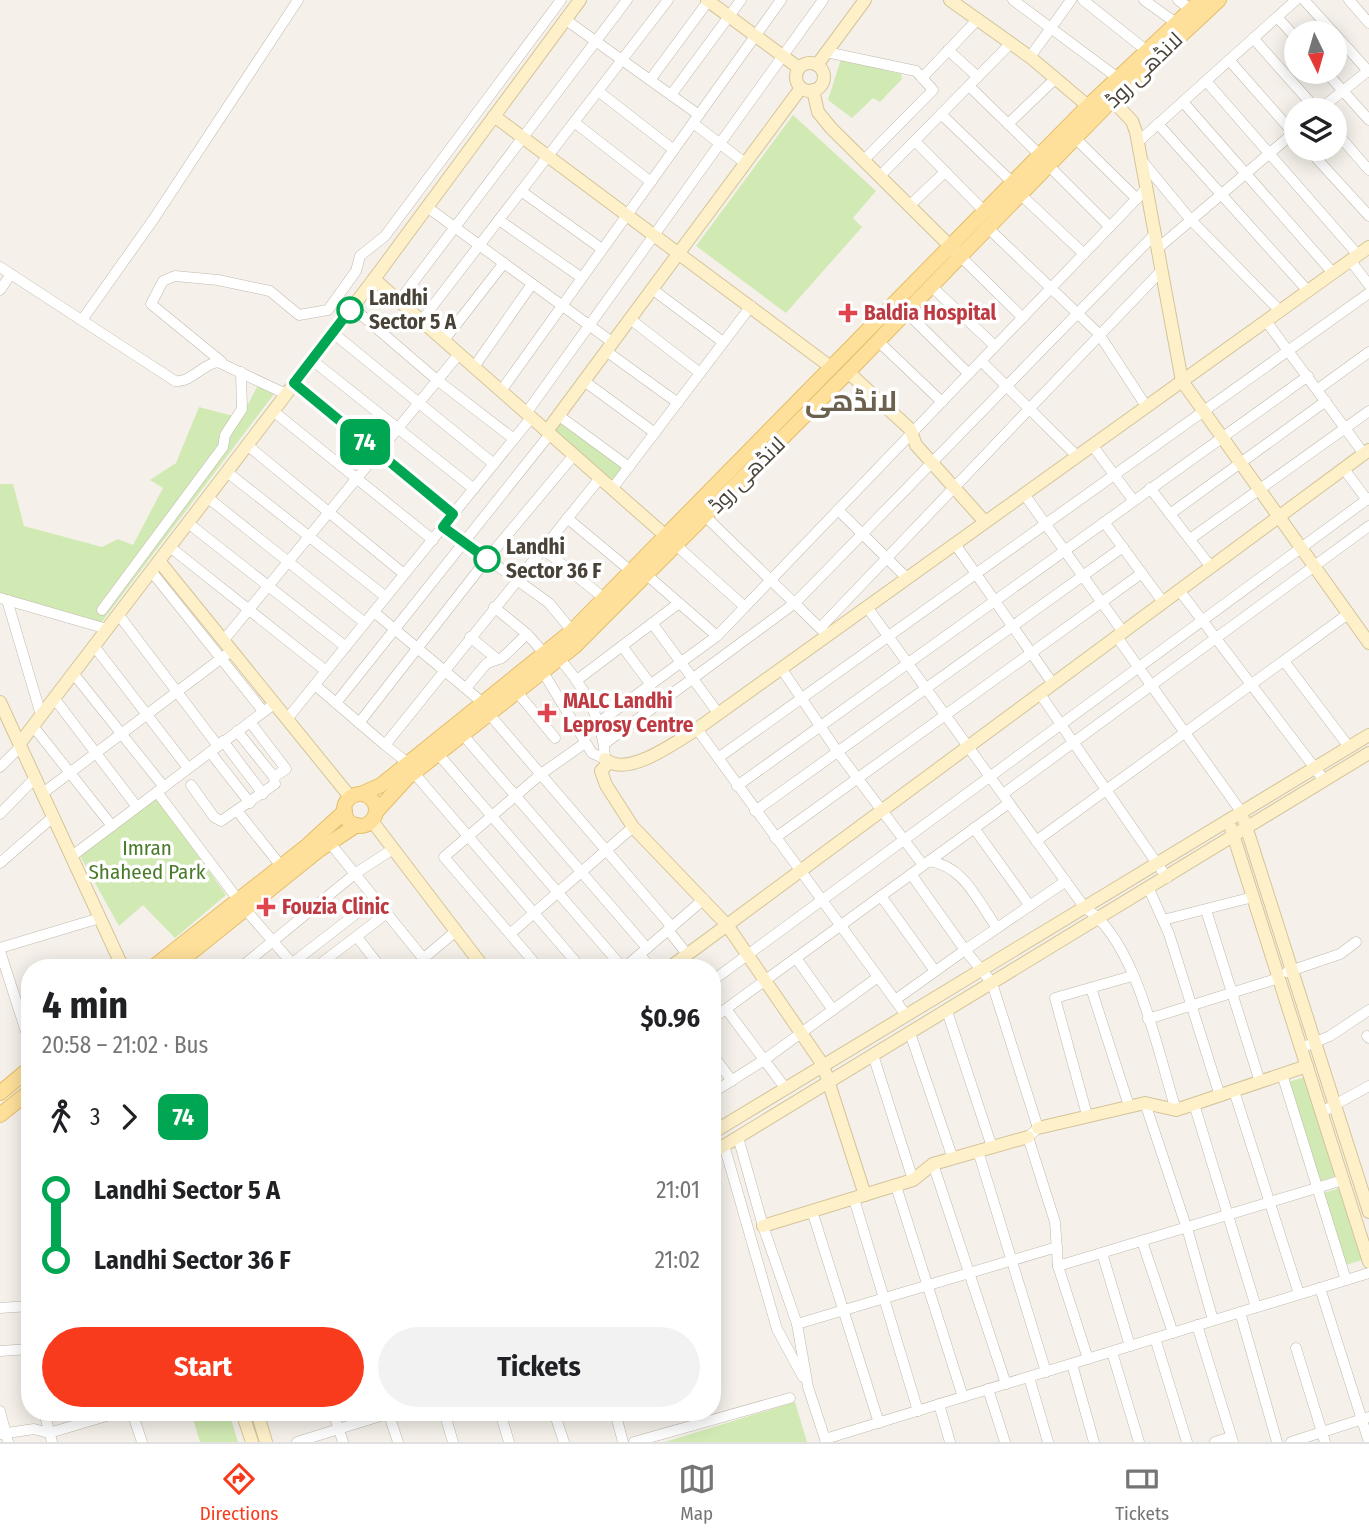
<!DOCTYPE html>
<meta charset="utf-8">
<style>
:root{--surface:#fff;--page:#f2f2f2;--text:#202124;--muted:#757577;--line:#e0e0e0;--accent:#f93b1d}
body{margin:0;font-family:"Fira Sans Condensed",Cairo,sans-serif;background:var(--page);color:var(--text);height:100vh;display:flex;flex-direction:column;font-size:26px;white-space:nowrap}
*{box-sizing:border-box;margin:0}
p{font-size:23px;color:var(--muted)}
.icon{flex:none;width:38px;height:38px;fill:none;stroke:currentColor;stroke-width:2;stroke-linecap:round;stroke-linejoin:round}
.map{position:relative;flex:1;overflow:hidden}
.sheet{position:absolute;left:21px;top:959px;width:700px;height:462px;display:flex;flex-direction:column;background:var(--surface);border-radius:28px;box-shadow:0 4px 18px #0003}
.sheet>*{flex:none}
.badge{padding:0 14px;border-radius:10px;font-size:24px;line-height:46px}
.needle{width:46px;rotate:175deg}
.controls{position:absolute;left:1284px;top:21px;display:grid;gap:14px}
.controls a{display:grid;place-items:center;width:63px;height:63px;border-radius:50%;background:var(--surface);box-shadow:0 4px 18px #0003;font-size:35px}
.map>.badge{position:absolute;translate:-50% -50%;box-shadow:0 0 0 4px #fff}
.legs{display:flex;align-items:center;gap:10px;height:77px;padding:0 21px;font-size:23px}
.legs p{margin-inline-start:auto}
.headline{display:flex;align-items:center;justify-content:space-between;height:119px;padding:0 21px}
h1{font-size:38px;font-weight:700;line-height:52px}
.button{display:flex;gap:14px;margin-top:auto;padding:14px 21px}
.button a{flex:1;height:80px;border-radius:42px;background:var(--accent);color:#fff;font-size:28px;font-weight:700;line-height:80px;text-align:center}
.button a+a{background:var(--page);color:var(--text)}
ul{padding:0 21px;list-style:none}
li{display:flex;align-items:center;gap:24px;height:70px;font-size:26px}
li i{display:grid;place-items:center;width:10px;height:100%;margin:0 9px;background:currentColor}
li i::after{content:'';width:18px;height:18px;margin:-9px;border:5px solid;border-radius:50%;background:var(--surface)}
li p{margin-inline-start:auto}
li:first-child i{background:linear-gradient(#0000 50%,currentColor 0)}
li:last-child i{background:linear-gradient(currentColor 50%,#0000 0)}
.menu{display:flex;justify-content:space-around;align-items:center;height:98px;border-top:2px solid var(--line);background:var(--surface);font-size:19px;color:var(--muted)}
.menu a{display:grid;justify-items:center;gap:4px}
.menu .current{color:var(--accent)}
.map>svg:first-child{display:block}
.green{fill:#d1e9b3}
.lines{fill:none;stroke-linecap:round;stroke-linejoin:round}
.street-casing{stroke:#c0b9ac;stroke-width:11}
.secondary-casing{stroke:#d4c49a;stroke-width:14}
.primary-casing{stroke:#e4bd69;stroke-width:16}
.street{stroke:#fff;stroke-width:10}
.secondary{stroke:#fef1ca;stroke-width:12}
.primary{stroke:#fee09a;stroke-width:14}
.line-1-casing{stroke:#fff;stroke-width:16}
.line-1{stroke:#00a651;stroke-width:10}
.stop-1-dot{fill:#fff;stroke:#00a651;stroke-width:3.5}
.health-dot{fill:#e0444e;stroke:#fff;stroke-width:2.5}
.labels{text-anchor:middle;stroke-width:7;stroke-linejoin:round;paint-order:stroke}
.street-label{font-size:21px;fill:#494238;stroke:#fff}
.stop-label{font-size:21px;font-weight:bold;fill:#494238;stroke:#fff;text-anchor:start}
.health-label{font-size:21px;font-weight:bold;fill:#be3a42;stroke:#fff;text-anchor:start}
.park-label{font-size:21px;fill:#4a7b2a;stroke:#fff}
.district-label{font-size:28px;font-weight:bold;fill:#6c604f;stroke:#fff}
</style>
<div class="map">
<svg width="1369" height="1442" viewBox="0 0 1369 1442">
<rect width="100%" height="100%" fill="#f5f1ea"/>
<g class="green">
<path d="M841,59L901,74L902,79L880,102L873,98L852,118L828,100Z"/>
<path d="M793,115L876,191L853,218L862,227L786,313L696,246Z"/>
<path d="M258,385L274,394L101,623L0,593V484H13L24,526L102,547L118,539L133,545L163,488L150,480L176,463L199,407L241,418Z"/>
<path d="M558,415L629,467L612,489L547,431Z"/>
<path d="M157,798L226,895L175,938L143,905L119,926L80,856Z"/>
<path d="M1305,1077L1336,1176L1320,1181L1288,1082Z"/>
<path d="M1340,1188L1362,1260L1346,1265L1323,1193Z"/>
<path d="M795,1402L807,1442H665Z"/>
<path d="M191,1412H229L238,1442H200Z"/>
</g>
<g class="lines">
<g class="street-casing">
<g id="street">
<path d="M1013,0L1118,78"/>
<path d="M1083,0L1147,51"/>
<path d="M1144,0L1176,23"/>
<path d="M1178,0L1190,9"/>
<path d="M1304,0L1334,33"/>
<path d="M1349,0L1369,23"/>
<path d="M1277,17L1297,39"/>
<path d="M566,20L699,115"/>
<path d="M1335,34L1369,72"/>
<path d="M1253,38L1317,110"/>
<path d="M948,50L978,77"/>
<path d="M826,52L916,71L933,90L864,160"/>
<path d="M1030,57L1071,0"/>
<path d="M1229,60L1296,136"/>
<path d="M1326,72L1369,120"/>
<path d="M922,78L978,19"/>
<path d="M650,80L709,0"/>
<path d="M1206,81L1358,255"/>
<path d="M969,86L1040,155"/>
<path d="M598,91L674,150"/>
<path d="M671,95L741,0"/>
<path d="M1183,102L1333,273"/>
<path d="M1319,110L1369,70"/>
<path d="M941,114L1012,182"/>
<path d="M574,122L651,182"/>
<path d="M693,123L745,163"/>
<path d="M1008,124L1056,78"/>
<path d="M1158,124L1308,291"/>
<path d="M1335,131L1369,170"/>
<path d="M1075,138L1137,199"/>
<path d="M915,141L984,211"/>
<path d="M1138,142L1296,0"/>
<path d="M1308,149L1369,216"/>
<path d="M1143,162L1190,219L1280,311"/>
<path d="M1048,165L1110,227"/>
<path d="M880,176L1011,43"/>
<path d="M521,191L602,249"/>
<path d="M1020,194L1084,254"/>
<path d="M909,206L945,172"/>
<path d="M427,207L612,342"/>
<path d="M499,220L582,278"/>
<path d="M988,228L1099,334L1146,406"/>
<path d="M1157,249L1297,130"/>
<path d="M960,256L1023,318"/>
<path d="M1350,260L1369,285"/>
<path d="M0,267L175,381C191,383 202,364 218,362L286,394"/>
<path d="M931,286L995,346"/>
<path d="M652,289L723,342"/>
<path d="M0,290L11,274"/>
<path d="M399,301L627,0"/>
<path d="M352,307L437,380L514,439"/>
<path d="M906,312L969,374"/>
<path d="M630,319L700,373"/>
<path d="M82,320L153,220L298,0"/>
<path d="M421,321L668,0"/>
<path d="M1266,321L1364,454"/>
<path d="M333,333L494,464"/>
<path d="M444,340L504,263"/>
<path d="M878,341L942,402"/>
<path d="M606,351L678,403"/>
<path d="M312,360L474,489"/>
<path d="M981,361L1077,456"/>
<path d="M222,362L151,304L163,281L175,276L218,280L270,291L299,315L328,310L356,271L360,256L385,236L561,0"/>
<path d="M474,367L532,284"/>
<path d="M584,381L655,433"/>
<path d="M294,383L453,514"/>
<path d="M1318,389L1369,352"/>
<path d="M501,391L781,0"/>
<path d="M273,411L433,540"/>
<path d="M527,412L823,0"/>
<path d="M558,415L629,467"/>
<path d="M247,445L404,574"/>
<path d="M1092,445L1133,500"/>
<path d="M1344,469L1367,500"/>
<path d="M227,472L386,597"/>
<path d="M1150,488L1211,567"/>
<path d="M612,489L751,306"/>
<path d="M1024,494L1123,632"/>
<path d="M207,497L365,623"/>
<path d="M838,510L907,578"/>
<path d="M1170,514L1326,401"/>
<path d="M706,517L824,632"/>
<path d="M567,518L632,572"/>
<path d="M1104,522L1163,602"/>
<path d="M188,523L346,647"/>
<path d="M443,527L549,603L572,631"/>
<path d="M1190,539L1369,411"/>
<path d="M955,544L1053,684"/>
<path d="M677,546L745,607"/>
<path d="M170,547L326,671"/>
<path d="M542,548L605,599"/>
<path d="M151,571L263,711"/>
<path d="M1179,590L1324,780"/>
<path d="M0,598L107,629"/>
<path d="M7,600L41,715"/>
<path d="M679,603L717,636"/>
<path d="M494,607L527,634L545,654"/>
<path d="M867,607L1085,908C1136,939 1158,1053 1176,1110"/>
<path d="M102,610L223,447L225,435L242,409L241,372"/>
<path d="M374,612L483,703"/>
<path d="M118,614L218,746"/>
<path d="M652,623L718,713"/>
<path d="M821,627L1161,271"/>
<path d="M470,637L497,659"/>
<path d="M1117,637L1242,813"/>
<path d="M223,641L459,354"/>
<path d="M94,646L188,768"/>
<path d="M622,646L651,685"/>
<path d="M1284,661L1349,747"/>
<path d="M781,668L837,751L923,865"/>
<path d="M543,672L592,753L605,759C604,720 582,683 556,655"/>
<path d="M73,673L164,787"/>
<path d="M577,680L679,603L648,576"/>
<path d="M315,685L385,745L600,478"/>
<path d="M466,688L487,663L502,658L527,634"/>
<path d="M517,692L555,738"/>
<path d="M1040,694L1167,878"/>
<path d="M54,698L137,807"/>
<path d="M336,703L550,434"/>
<path d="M489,714L672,927"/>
<path d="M287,719L531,418"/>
<path d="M250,722L286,769L274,777"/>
<path d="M359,723L487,559L574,455"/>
<path d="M598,723L717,636L1146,189"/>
<path d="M33,726L112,826"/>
<path d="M697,729L906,1015"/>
<path d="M463,735L647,948"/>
<path d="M223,741L263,794"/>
<path d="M604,744L795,603L1154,235"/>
<path d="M385,745L408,763"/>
<path d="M210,752L250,803"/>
<path d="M439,755L623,968"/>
<path d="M718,758L1369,293"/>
<path d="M0,767L21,746"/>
<path d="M414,773L581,968"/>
<path d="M191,785L214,817L221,821L275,784L274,777L237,731"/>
<path d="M737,786L1308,376"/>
<path d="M157,792L245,909L296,968"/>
<path d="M43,793L231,651"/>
<path d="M1003,794L1369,526"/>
<path d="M755,811L1123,547"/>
<path d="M238,812L281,866"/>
<path d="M0,814L35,778"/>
<path d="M974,828L1030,906"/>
<path d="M775,838L1142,573"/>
<path d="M1036,841L1348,614"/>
<path d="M330,843L431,968"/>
<path d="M72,856L274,704"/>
<path d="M929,861C964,866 977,900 997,928"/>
<path d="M0,863L54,816"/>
<path d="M1066,881L965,950L992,983L1038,1128L1028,1137L1055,1222L1058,1266L1088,1359"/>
<path d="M1149,889L1169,934L1220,1096"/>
<path d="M881,896L935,971"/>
<path d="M1206,910L1260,1082"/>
<path d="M1163,920L1253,897"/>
<path d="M668,930L687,954"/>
<path d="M510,934L633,827"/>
<path d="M357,937L381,968"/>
<path d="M0,948L100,918"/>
<path d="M0,951L30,1044"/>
<path d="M640,955L651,968"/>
<path d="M424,958L456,931"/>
<path d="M796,958L833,1010"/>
<path d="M240,968L356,873L393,849"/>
<path d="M286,968L375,899"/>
<path d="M315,968L387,913"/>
<path d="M539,968L444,857L541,774L585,743"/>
<path d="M624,968L704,899"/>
<path d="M1287,972L1340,954L1356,942"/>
<path d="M712,981L1369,498"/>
<path d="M1091,988L1129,1106"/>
<path d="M895,1000L965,950L911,874"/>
<path d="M726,1009L786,1089"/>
<path d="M947,1011L992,1147"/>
<path d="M712,1019L1009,803"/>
<path d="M1148,1019L1279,978"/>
<path d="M910,1033L953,1159"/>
<path d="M1367,1036L1369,1038"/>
<path d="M1301,1048L1330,1036L1369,1010"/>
<path d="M712,1054L732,1081"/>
<path d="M873,1055L913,1180"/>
<path d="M1282,1074L1346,1280"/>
<path d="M1234,1091L1299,1294"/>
<path d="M712,1093L764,1060L878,977"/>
<path d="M1145,1103L1189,1235L1213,1320"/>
<path d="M1194,1104L1256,1307"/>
<path d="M1322,1112L1369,1086"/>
<path d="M1087,1115L1055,998L1132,976"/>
<path d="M738,1137L763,1226L797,1324L808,1387L826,1442"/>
<path d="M724,1145L777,1329L803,1377"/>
<path d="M978,1151L1046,1372"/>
<path d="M933,1164L1006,1384"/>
<path d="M896,1186L963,1397"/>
<path d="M854,1199L918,1411"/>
<path d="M812,1211L879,1423"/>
<path d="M1142,1241L1173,1333"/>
<path d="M1102,1253L1130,1346"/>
<path d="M1058,1266L1343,1180"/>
<path d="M1320,1288L1369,1442"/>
<path d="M0,1308L30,1306"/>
<path d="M1240,1312L1277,1442"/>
<path d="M797,1324L1057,1247"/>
<path d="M1197,1325L1233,1442"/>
<path d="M1155,1338L1187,1442"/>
<path d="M1296,1348L1325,1442"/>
<path d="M0,1351L30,1349"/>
<path d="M1112,1352L1139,1442"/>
<path d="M1072,1364L1094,1442"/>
<path d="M1029,1377L1048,1442"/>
<path d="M988,1389L1005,1442"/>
<path d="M939,1404L950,1442"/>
<path d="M0,1411L8,1442"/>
<path d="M44,1412L52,1442"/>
<path d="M132,1412L142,1442"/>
<path d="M333,1412L343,1442"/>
<path d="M388,1412L398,1442"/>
<path d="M444,1412L453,1442"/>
<path d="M500,1412L509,1442"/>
<path d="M554,1412L564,1442"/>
<path d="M615,1412L623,1442"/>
<path d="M0,1434L34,1429L49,1433L120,1412"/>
<path d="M825,1439L1369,1273"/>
<path d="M297,1442L393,1412"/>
<path d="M634,1442L790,1398"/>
<path d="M1215,1442L1231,1437"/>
<path d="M1291,1442L1369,1417"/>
</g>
</g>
<g class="secondary-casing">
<g id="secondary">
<path d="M707,0L799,68"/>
<path d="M950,0L1030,57L1088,106"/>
<circle cx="810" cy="77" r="14"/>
<path d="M817,65L865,0"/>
<path d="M813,90L818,112L831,128L957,253"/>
<path d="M1112,100L1132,121L1136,132L1182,381L1369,643"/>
<path d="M494,116L832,368"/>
<path d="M374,279L667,537"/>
<path d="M848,372L910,429L916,445L985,522"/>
<path d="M547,431L801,88"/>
<path d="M159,561L351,798"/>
<path d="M0,702L123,968"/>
<path d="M20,743L374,279L580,0"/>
<path d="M605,759C627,779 677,741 697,729L1369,247"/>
<path d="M609,762L601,771L606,785L633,827L727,925L823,1065L865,1195"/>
<path d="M1244,820L1369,1212"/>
<path d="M372,821L484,968"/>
<path d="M1231,828L1369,1262"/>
<path d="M669,968L1369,450"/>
<path d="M1038,1128L1145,1103L1176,1110L1307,1066"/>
<path d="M712,1133L1369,735"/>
<path d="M712,1153L1369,753"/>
<path d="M763,1226L913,1180L933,1164L1028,1137"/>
<path d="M242,1412L252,1442"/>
<path d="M257,1412L266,1442"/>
</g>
</g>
<g class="primary-casing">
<g id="primary">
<path d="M361,794L381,785L572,631L1088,106L1201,0"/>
<circle cx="360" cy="810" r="16"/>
<path d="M376,812L406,779L574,647L848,372L1112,100L1219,0"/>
<path d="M152,968L308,845L345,811"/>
<path d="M172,968L319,850L357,825"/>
<path d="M0,1093L30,1068"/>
<path d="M0,1115L30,1091"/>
</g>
</g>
<use href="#street" class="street"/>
<use href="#secondary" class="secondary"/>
<use href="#primary" class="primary"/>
</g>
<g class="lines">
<g class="line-1-casing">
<path id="line-1" d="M350,310L294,383L453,514L443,527L487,559"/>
</g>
<use href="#line-1" class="line-1"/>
</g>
<g class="stop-1-dot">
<circle cx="350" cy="310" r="12"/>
<circle cx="487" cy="559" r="12"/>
</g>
<g class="health-dot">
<path d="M844.5 302.5h7v7h7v7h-7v7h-7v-7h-7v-7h7z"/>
<path d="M543.5 702.5h7v7h7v7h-7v7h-7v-7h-7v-7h7z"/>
<path d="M262.5 896.5h7v7h7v7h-7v7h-7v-7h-7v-7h7z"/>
</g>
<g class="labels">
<g class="street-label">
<text transform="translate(1144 70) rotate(-44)" y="7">لانڈھی روڈ</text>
<text transform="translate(747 475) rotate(-45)" y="7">لانڈھی روڈ</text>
</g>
<g class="stop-label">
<text x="369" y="305">Landhi<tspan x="369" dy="24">Sector 5 A</tspan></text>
<text x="506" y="554">Landhi<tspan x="506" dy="24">Sector 36 F</tspan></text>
</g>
<g class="health-label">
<text x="864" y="320">Baldia Hospital</text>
<text x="563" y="708">MALC Landhi<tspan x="563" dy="24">Leprosy Centre</tspan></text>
<text x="282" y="914">Fouzia Clinic</text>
</g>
<g class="park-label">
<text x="147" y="855">Imran<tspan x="147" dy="24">Shaheed Park</tspan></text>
</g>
<g class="district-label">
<text x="851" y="411">لانڈھی</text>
</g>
</g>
</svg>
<div class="controls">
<a><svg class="needle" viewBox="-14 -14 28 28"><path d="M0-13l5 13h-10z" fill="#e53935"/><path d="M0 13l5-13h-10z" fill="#757577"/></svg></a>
<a><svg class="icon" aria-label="layers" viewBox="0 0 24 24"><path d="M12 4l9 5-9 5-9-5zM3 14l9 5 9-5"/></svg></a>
</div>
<b class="badge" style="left:365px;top:442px;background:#00a651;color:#fff">74</b>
<section class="sheet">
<div class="headline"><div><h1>4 min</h1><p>20:58 – 21:02 · Bus</p></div><b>$0.96</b></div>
<div class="legs"><svg class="icon" aria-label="walk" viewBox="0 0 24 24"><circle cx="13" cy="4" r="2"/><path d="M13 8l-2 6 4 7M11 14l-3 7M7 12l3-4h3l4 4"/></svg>3<svg class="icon" aria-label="forward" viewBox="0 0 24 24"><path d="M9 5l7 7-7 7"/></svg><b class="badge" style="background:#00a651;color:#fff">74</b></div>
<ul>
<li><i style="color:#00a651"></i><b>Landhi Sector 5 A</b><p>21:01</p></li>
<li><i style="color:#00a651"></i><b>Landhi Sector 36 F</b><p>21:02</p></li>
</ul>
<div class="button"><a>Start</a><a>Tickets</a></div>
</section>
</div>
<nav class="menu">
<a class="current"><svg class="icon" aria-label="directions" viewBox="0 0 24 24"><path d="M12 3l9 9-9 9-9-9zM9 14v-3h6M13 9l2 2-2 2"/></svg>Directions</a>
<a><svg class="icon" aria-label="map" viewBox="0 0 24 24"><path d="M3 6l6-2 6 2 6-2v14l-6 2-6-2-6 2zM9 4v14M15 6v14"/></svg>Map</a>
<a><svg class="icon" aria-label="tickets" viewBox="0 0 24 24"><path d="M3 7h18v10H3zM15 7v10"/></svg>Tickets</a>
</nav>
